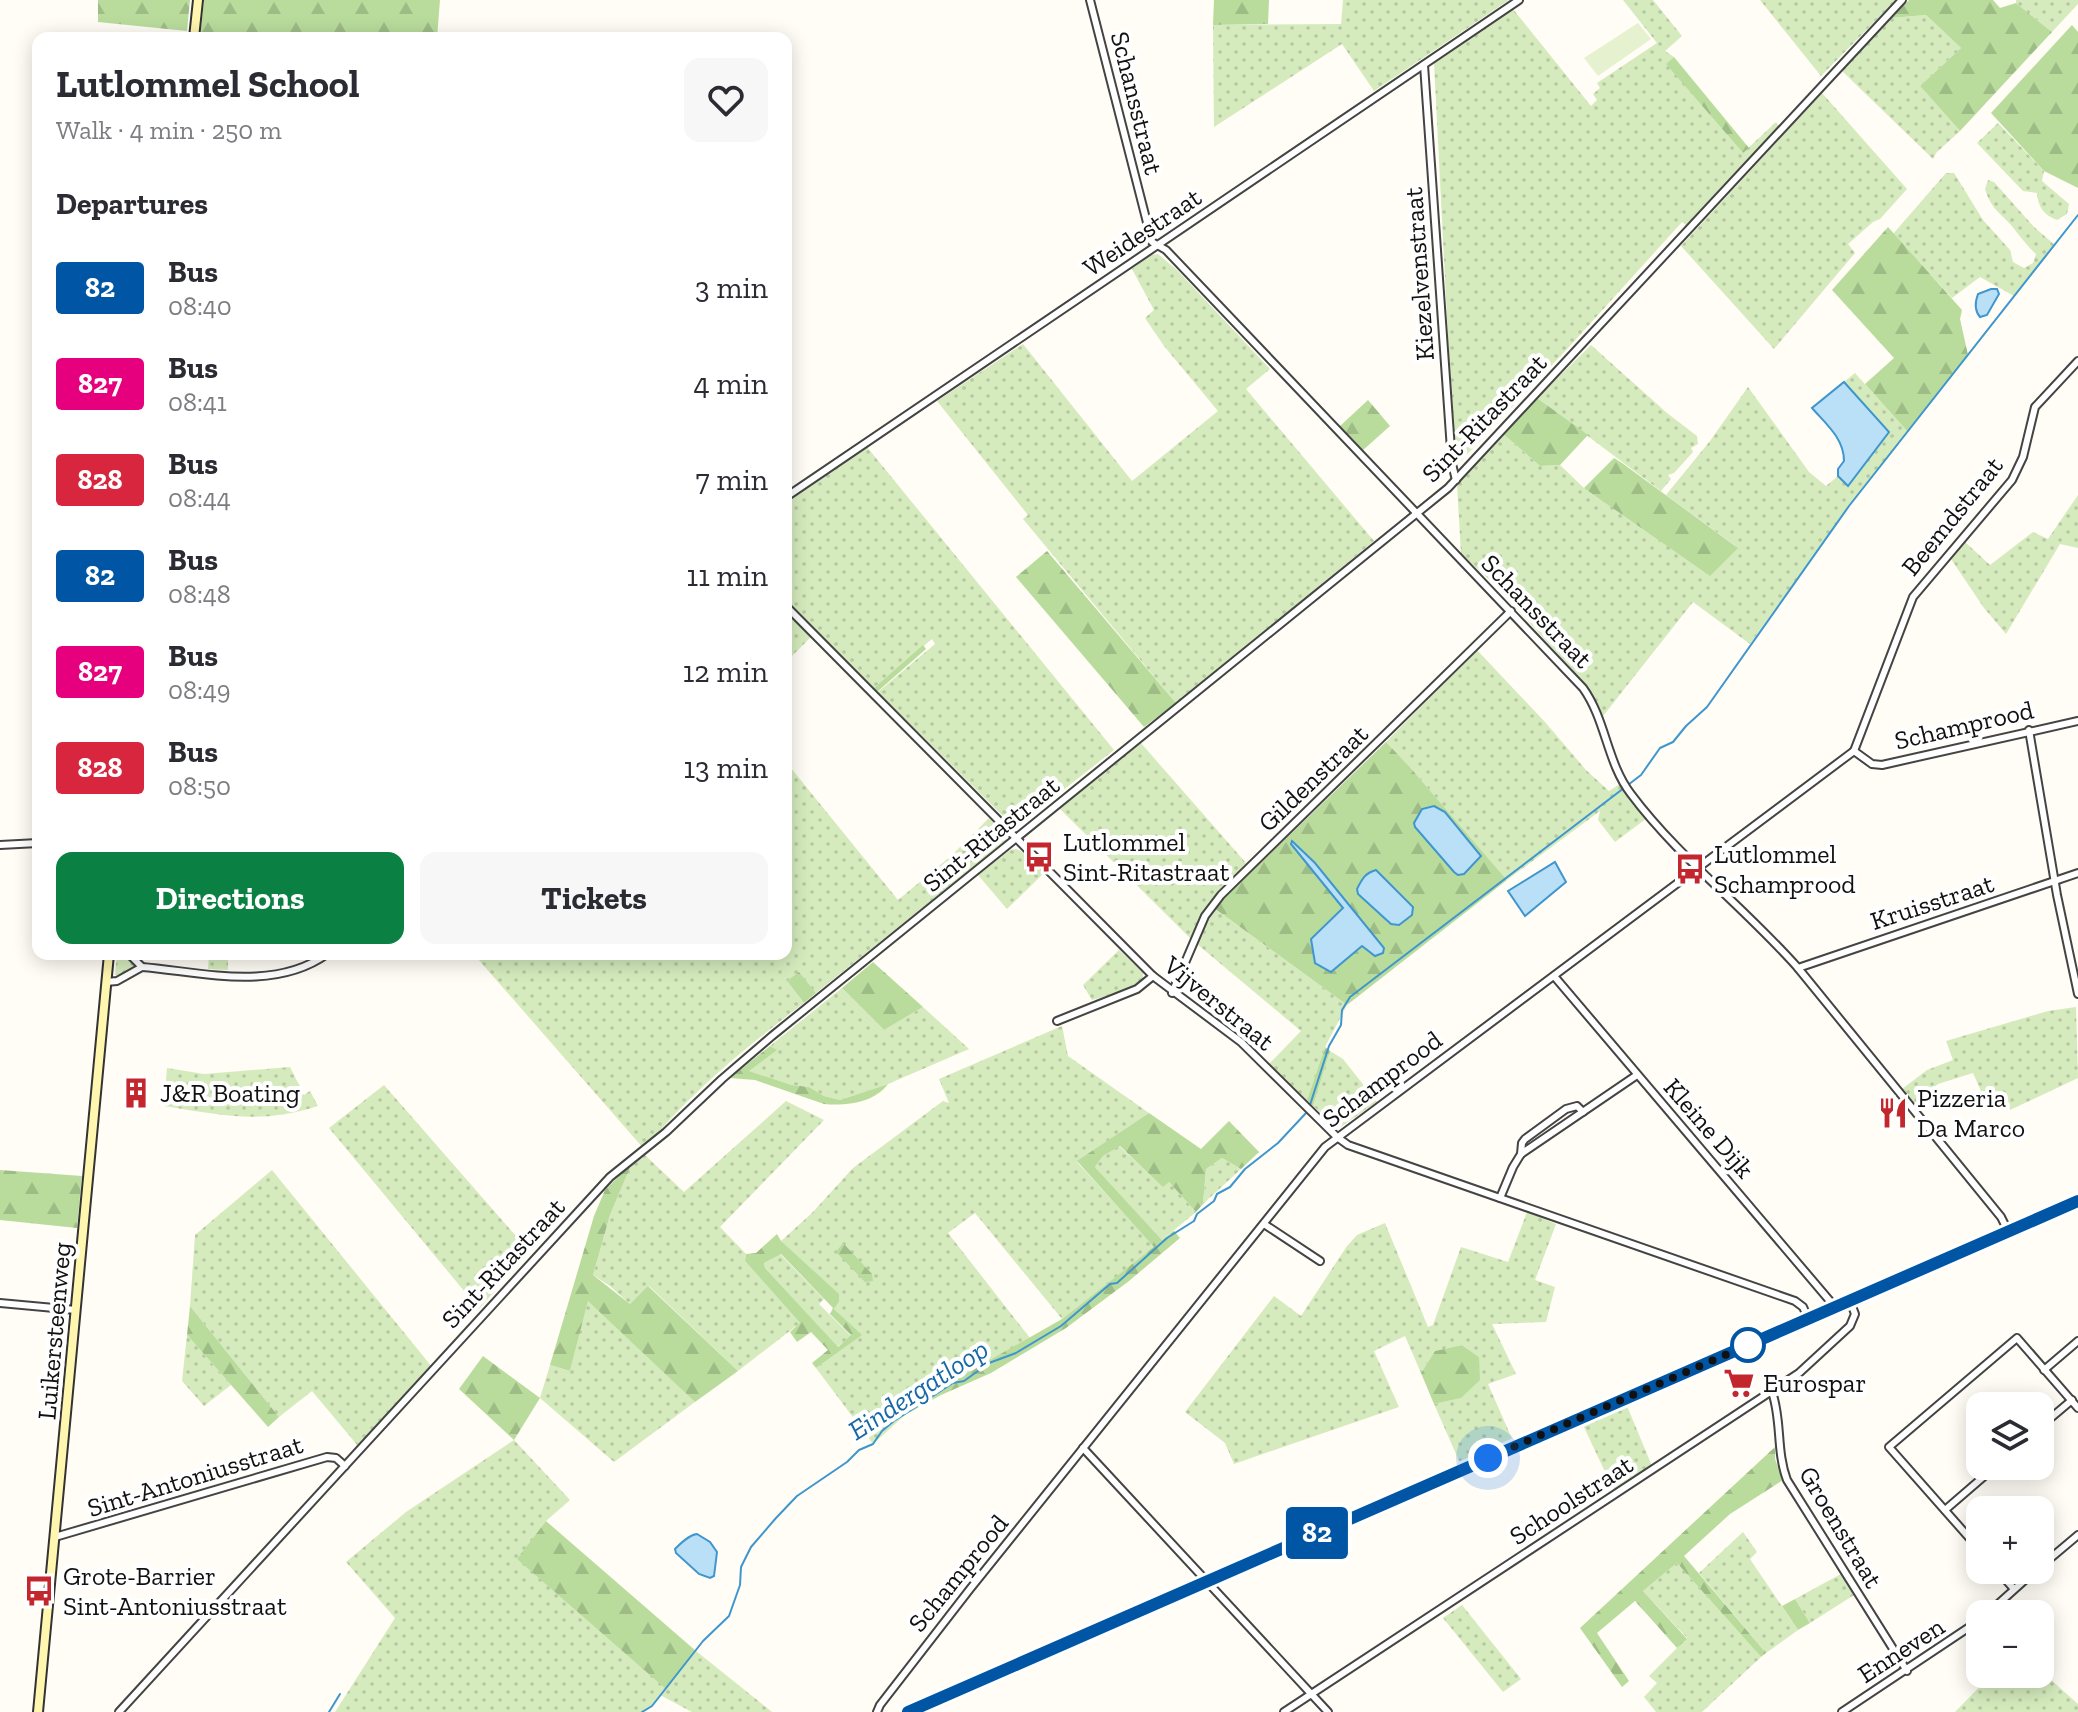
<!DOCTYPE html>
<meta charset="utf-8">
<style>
:root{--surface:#fff;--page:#f7f7f7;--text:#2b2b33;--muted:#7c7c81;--accent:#0b8043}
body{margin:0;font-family:"Zilla Slab",serif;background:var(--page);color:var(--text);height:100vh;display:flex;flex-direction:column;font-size:30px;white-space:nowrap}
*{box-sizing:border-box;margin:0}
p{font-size:26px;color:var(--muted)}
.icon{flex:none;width:44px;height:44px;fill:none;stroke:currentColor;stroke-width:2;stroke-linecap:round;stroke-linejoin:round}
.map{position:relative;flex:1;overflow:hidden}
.details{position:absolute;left:32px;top:32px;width:760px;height:928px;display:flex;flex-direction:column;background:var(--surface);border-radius:16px;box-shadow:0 4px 20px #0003}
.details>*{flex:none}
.badge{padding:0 16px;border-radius:6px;font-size:28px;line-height:52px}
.buttons{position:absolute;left:1966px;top:1392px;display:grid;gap:16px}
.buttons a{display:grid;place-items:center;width:88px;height:88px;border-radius:16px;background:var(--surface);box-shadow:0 4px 20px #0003;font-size:40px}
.you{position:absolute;width:40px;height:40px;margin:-20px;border:6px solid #fff;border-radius:50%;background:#1a73e8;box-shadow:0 0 0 12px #1a73e833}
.map>.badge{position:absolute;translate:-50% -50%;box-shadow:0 0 0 4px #fff}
h2{padding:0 24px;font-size:30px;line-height:72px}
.round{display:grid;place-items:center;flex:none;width:84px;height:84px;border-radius:16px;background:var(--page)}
.summary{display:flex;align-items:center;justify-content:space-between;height:136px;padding:0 24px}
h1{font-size:38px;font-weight:700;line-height:60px}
.action{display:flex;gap:16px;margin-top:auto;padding:16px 24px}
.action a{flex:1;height:92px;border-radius:16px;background:var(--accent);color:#fff;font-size:32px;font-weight:700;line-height:92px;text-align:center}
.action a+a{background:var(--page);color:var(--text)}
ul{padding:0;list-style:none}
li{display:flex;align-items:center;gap:24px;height:96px;padding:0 24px}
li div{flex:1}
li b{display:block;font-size:30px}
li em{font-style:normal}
li .badge{min-width:88px;font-weight:700;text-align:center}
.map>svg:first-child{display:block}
.grass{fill:url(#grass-dots)}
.forest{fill:url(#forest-firs);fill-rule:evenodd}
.pitch{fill:#e6f2cf}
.water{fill:#b9e0f7;stroke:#3f96cf;stroke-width:2}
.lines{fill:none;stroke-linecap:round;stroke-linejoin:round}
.stream{stroke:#3f96cf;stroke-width:2}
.street-casing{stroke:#444;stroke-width:10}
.secondary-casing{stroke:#333;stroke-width:12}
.street{stroke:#fff;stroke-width:6}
.secondary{stroke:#fff6b0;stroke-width:8}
.line-casing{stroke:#fff;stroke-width:18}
.line{stroke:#0056a4;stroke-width:12}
.walk{stroke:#111;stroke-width:8;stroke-dasharray:0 14.4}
.stop-dot{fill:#fff;stroke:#0056a4;stroke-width:4}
.labels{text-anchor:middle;stroke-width:8;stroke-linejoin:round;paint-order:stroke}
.street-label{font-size:26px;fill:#111;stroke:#fff}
.poi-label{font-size:26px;fill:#111;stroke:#fff;text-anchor:start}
.water-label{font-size:28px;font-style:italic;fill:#1768a6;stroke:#fff}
</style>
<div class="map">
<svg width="2078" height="1712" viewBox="0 0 2078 1712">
<defs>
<pattern id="grass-dots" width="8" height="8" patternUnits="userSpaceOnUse" patternTransform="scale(2)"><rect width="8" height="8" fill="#d5ebbd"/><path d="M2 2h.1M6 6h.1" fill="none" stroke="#b6c8a1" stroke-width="1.8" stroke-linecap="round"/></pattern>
<pattern id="forest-firs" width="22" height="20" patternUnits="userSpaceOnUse" patternTransform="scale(2)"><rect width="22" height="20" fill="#b9dc9c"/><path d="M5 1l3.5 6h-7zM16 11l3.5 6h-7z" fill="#9ebc85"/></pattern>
</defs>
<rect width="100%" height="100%" fill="#fffdf5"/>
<g class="grass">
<path d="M1343,0H1509L1374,91L1342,44L1214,127L1213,25L1341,24Z"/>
<path d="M1623,0H1653L1682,36L1665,51L1674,57L1667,64L1743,153L1776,122L1779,126L1686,225L1682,222L1569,347L1458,464L1454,455L1434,63L1513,9L1591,106L1597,100L1593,94L1600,88L1597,83L1657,43Z"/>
<path d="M1760,0H1896L1821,76Z"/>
<path d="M2016,0H2078V4L2052,32L2016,3Z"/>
<path d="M1926,15L1961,48L1920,86L1960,131L1936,153L1933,159L1842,71L1891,18Z"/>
<path d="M1822,93L1907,189L1880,219L1873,222L1848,244L1855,253L1774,349L1681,246Z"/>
<path d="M1998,123L2044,171L2042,181L2069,204L2067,214L2057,220C2044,215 2038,207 2037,193L2023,191L1977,143Z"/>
<path d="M1946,173H1954L1983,220L2010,250L2013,262L2024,268L2033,263L2036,254C2026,245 2020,236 2011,225C1998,211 1991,208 1985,189L1988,180L1994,182L2034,227L2055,245L2014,296L1980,277L1952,298L1893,234Z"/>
<path d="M1158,254L1178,271L1270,369L1246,389L1374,541L1176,703L1023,519L1028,515L937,401L1023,344L1132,481L1218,411L1164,346L1145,318L1154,310L1132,269L1150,255Z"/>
<path d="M1591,345L1667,413L1697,436L1698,444L1691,448L1693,452L1674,473L1668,475L1671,479L1661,491L1537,398Z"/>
<path d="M1855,373L1908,432L1849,506L1750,644L1693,602L1603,716L1587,686L1497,587L1461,554L1457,484L1502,433L1540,466L1560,465L1584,488L1737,547L1666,495L1710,441L1748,387L1809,472L1826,486L1838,476L1848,485L1889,432L1844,382Z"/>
<path d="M867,447L1114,750L1020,824L1014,825L1009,822L878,692L935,644L932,639L874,688L786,601V501Z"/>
<path d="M2078,495V548L2060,544L2006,634L1984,608L1951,559L1965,542L1990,565L2033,532L2048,539Z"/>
<path d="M786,611L811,637L786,662Z"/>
<path d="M1477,650L1545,722L1586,770L1609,791L1620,784L1647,818L1615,842L1598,820L1600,811L1507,880L1408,765L1386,742Z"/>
<path d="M1140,742L1246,863L1204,909L1192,940L1060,809Z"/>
<path d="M786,762L898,900L951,856L989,818L1003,831L1007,840L816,993L799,973L787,981L804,1003C746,1047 690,1093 644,1149L478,959L482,954H786Z"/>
<path d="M1016,849L1021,851L1044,873L1007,909L978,875L1010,850Z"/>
<path d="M1214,908L1347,1005L1325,1047L1307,1100L1269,1064L1301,1031L1197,944Z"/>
<path d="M1119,950L1143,973V980L1134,988L1092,1000L1083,985Z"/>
<path d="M117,954H124L137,967L123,975H115Z"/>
<path d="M209,954H228V970L208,969Z"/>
<path d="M842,988L884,1030L923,1007L969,1049L888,1084L840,1100L824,1096L809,1087L792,1085L748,1071L776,1050L770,1046Z"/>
<path d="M2076,1007L2078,1078L2010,1110L2005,1099L1988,1107L1973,1073L1938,1084L1915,1103L1902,1089L1927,1070L1953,1060L1946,1041L2048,1011Z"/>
<path d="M1062,1026L1068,1056L1149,1113L1077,1162L1155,1247L1062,1319L975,1213L948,1233L1030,1338L925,1397L873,1444L816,1368L861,1335L834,1309L839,1302L781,1241L812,1213L853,1168L943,1101L949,1103L939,1079Z"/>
<path d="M1330,1051L1343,1059L1377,1102L1339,1128L1313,1106Z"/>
<path d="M290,1067L304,1095L310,1091L318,1106C258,1125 223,1115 164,1106L167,1068L204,1074Z"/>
<path d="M384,1085L529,1251L479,1309L329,1128Z"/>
<path d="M786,1101L824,1120L720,1227L746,1254L745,1261L800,1323L738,1371L649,1286L630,1304L610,1286L593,1275L610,1215L632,1163L645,1155L684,1192Z"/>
<path d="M1119,1146L1163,1186L1169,1182L1196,1212L1162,1240L1095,1167L1103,1156Z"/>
<path d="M1222,1158L1241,1169L1203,1204L1206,1169Z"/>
<path d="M272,1170L432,1367L358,1446L312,1391L279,1417L190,1306L195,1235Z"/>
<path d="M1527,1212L1556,1224L1535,1280L1555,1287L1546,1322L1492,1324L1516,1374L1488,1384L1513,1441L1460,1463L1434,1404L1460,1398L1479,1357L1462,1345L1435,1351L1421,1373L1405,1336L1374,1351L1399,1407L1234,1464L1225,1443L1185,1412L1274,1296L1301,1316L1347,1246L1357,1235L1385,1223L1428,1327L1433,1325L1461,1247L1508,1262Z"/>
<path d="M780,1254L824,1299L819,1304L851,1336L837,1347L765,1268L764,1263Z"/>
<path d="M588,1300L604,1313L695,1402L614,1462L540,1398L550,1365L570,1371Z"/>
<path d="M187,1335L231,1385L204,1406L182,1381Z"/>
<path d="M1627,1406L1652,1466L1614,1491L1583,1425Z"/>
<path d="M514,1440L570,1500L546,1521L518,1559L666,1688L696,1651L772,1712H692L660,1695L652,1706L642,1712H335L395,1618L346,1562L406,1512Z"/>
<path d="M1743,1532L1757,1552L1750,1559L1798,1630L1766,1653L1699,1573Z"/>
<path d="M1677,1563L1761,1657L1702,1712H1656L1644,1697L1657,1683L1649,1676L1687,1638L1643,1591Z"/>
<path d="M1841,1574L1854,1595L1810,1623L1795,1599Z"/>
<path d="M1462,1605L1521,1679L1503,1692L1443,1618Z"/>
<path d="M2040,1670L2078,1704V1712H1955L1992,1674H2040Z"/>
</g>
<g class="forest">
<path d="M98,0H190L187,31L98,22Z"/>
<path d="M204,0H440L437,38H200Z"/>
<path d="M1214,0H1269L1268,24L1213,25Z"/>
<path d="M1909,0H1993L2000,8L2016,3L2052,32L1960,131L1920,86L1961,48L1926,15L1891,18Z"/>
<path d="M2072,25L2078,32V188L2044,171L1991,113Z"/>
<path d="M1674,57L1749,148L1743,153L1666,64Z"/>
<path d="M1888,227L1962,310L1960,319L1968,355L1908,432L1865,384L1894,358L1832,290Z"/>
<path d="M1537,398L1588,435L1560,465L1540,466L1502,433Z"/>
<path d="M1368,400L1390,426L1362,451L1339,427Z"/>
<path d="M1614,458L1622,463L1738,548L1710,576L1584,488Z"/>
<path d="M1047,551L1176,703L1144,727L1016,577Z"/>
<path d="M923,645L926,649L877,692L874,688Z"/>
<path d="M1386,742L1408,765L1507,880L1347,1005L1214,908Z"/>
<path d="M873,962L923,1007L884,1030L842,988Z"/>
<path d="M799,972L816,993L804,1003L787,981Z"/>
<path d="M770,1046L777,1050L749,1071L792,1085L809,1087L824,1096L840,1100L888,1084C874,1103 846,1106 824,1104L755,1080L730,1078Z"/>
<path d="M1325,1047L1330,1051L1313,1106L1307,1100Z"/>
<path d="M1149,1113L1201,1149L1229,1121L1259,1152L1241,1169L1222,1158L1206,1169L1203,1204L1196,1212L1169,1182L1163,1187L1120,1146L1103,1156L1095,1167L1162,1240L1174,1231L1180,1238L1129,1281L1066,1328L991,1373L941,1395L905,1415L906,1412L925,1397L1062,1319L1154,1247L1077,1161Z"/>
<path d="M632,1163L610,1215L593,1275L630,1304L648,1286L738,1371L695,1402L588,1301L570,1371L550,1365L594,1216L605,1190Z"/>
<path d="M0,1170L82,1176L77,1228L0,1220Z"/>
<path d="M777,1234L781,1241L839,1294V1302L834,1309L862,1335L816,1368L812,1363L828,1350L811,1332L797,1342L790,1332L800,1323L745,1261L746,1254L756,1253ZM781,1254L833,1308L830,1314L851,1335L838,1347L765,1268L764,1263Z"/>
<path d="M843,1243L872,1274L873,1281L865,1282L836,1252Z"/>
<path d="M190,1306L279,1417L268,1427L187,1335Z"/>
<path d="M1462,1345L1479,1357L1480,1380L1461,1398L1434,1404L1421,1373L1435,1351Z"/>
<path d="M483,1356L540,1398L514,1440L459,1389Z"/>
<path d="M1775,1447V1459L1783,1480L1730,1514L1684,1556L1766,1653L1761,1657L1677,1563L1643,1591L1687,1639L1677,1648L1635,1601L1597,1633L1629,1681L1622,1687L1580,1628Z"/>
<path d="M546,1521L696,1651L666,1689L517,1559Z"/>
<path d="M1795,1599L1810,1623L1798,1630L1782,1606Z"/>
</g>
<path class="pitch" d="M1638,23L1651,39L1598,76L1584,58Z"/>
<g class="water">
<path d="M1991,289H1997L1999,294L1987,315L1980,317C1974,310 1975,302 1978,294Z"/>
<path d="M1844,382L1889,432L1848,486L1838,476V469L1844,461C1844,438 1825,423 1812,408Z"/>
<path d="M1434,806L1445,812L1481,856L1464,874L1458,875L1454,872L1415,827L1414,823L1422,809Z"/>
<path d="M1292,841L1315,863L1384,948L1383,953L1375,956L1362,946L1331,972L1315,963L1311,939L1343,908L1291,844Z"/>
<path d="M1555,862L1566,882L1525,916L1508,891Z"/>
<path d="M1376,870L1413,907L1412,915L1399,925L1391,924L1358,894L1357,889C1362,879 1365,873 1376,870Z"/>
<path d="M697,1534L710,1542L717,1552L714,1576L710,1578L699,1574L676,1553L675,1549C681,1543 689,1535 697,1534Z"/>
</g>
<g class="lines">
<g class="stream">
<path d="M1310,1105L1329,1046L1341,1025L1342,1010L1350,997L1641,775L1660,748L1673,742L1686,726L1707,707L1849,506L2078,215"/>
<path d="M329,1712L340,1694"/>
<path d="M642,1712L652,1706L703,1641L729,1616L740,1585L741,1567L751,1547L776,1518L797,1496L847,1462L859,1450L873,1444L882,1431L894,1421L953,1383L964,1381L989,1363L1016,1353L1061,1326L1110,1284L1117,1283L1167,1238L1194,1221L1197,1214L1214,1201L1217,1194L1230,1187L1245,1169L1278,1143L1306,1113"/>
</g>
<g class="street-casing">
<g id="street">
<path d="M1090,0L1152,242L1166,250L1583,688C1606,720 1607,763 1631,794C1678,857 1745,908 1798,968L2001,1217L2008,1231"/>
<path d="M1424,65L1452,464L1456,480"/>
<path d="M786,497L1519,0"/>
<path d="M786,606L1153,976L1241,1042L1337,1137L1348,1145L1795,1301L1803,1307L1808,1318"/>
<path d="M2029,730L2057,895L2078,994"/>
<path d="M1854,751L1913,597L2012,480L2023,457L2035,407L2078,361"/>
<path d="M1854,751L1872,764L1882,765L2078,721"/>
<path d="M0,845L38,843"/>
<path d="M129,954L142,967C202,972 274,992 327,954"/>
<path d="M1798,968L2078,873"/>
<path d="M1554,976L1835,1307"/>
<path d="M106,982L117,981L142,967"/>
<path d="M1172,993L1205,916L1221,895L1511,611"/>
<path d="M1057,1021L1137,989L1153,976"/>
<path d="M1521,1154L1522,1143L1525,1139L1566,1109L1577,1106L1583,1112"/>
<path d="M1500,1198L1513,1167L1521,1154L1637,1075"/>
<path d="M1264,1224L1320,1261"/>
<path d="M0,1303L76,1310"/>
<path d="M2044,1370L2078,1341"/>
<path d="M1772,1392C1782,1420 1776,1451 1787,1480L1907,1671"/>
<path d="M2040,1427L2072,1400"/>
<path d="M1083,1448L1328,1712"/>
<path d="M1945,1510L1996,1466"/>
<path d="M55,1537L327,1457L336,1458L345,1466"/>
<path d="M1980,1550L1889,1447L2017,1338L2078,1408"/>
<path d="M2040,1567L2078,1535"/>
<path d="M1997,1570L2014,1589"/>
<path d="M1987,1614L2036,1570"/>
<path d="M119,1712L610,1177L666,1132L722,1079L772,1036L1448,488L1902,0"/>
<path d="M877,1712L880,1705L970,1589L1325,1147L1854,751"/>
<path d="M1284,1712L1799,1373L1850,1326L1855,1314L1850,1301"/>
<path d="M1842,1712L1980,1620"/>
</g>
</g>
<g class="secondary-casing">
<g id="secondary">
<path d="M194,38L198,0"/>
<path d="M38,1712L109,954"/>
<path d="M908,1712L2078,1201"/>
</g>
</g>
<use href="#street" class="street"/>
<use href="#secondary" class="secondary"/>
</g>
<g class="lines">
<g class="line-casing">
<path id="line" d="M908,1712L2078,1201"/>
</g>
<use href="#line" class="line"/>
<path class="walk" d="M1488,1458L1748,1345"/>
</g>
<defs>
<g id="bus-bare" transform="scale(2.4)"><path d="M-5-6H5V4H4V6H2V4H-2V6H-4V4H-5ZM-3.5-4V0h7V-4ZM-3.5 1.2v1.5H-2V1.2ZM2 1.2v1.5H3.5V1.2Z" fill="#c4262e" stroke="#fff" stroke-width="2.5" paint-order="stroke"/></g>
<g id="building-bare" transform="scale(2.4)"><path d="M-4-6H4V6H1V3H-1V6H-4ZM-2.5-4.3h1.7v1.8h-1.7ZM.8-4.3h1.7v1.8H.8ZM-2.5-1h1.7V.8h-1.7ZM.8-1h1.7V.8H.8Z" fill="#c4262e" stroke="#fff" stroke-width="2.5" paint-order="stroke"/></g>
<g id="restaurant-bare" transform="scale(2.4)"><path d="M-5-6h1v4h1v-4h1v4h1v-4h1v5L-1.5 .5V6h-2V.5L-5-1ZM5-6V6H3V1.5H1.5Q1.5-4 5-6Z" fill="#c4262e" stroke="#fff" stroke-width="2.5" paint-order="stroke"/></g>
<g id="supermarket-bare" transform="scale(2.4)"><path d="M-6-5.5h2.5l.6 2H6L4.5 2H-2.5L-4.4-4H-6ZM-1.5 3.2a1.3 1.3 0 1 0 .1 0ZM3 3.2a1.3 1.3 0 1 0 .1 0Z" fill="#c4262e" stroke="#fff" stroke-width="2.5" paint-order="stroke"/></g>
</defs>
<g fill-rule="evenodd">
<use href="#bus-bare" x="1039" y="857"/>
<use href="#bus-bare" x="1690" y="869"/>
<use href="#building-bare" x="136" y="1093"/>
<use href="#restaurant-bare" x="1893" y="1113"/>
<use href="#supermarket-bare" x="1739" y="1383"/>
<use href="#bus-bare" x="39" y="1591"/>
</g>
<circle class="stop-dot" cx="1748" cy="1345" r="16"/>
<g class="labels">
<g class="street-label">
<text transform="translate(1137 103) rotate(76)" y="9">Schansstraat</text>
<text transform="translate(1142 232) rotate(-34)" y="9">Weidestraat</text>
<text transform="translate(1419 274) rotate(-94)" y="9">Kiezelvenstraat</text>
<text transform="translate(1484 418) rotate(-46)" y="9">Sint-Ritastraat</text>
<text transform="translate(1952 516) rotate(-51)" y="9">Beemdstraat</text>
<text transform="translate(1537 611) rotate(46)" y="9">Schansstraat</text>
<text transform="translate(1964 725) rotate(-13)" y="9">Schamprood</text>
<text transform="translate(1313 778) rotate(-44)" y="9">Gildenstraat</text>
<text transform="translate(991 834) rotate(-39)" y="9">Sint-Ritastraat</text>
<text transform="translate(1932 902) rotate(-18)" y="9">Kruisstraat</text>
<text transform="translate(1219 1003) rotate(39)" y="9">Vijverstraat</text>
<text transform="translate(1382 1079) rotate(-37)" y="9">Schamprood</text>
<text transform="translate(1709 1128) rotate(49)" y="9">Kleine Dijk</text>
<text transform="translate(503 1263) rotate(-47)" y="9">Sint-Ritastraat</text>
<text transform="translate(54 1331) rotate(-85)" y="9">Luikersteenweg</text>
<text transform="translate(195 1476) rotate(-17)" y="9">Sint-Antoniusstraat</text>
<text transform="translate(1571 1500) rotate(-33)" y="9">Schoolstraat</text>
<text transform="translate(1841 1527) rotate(59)" y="9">Groenstraat</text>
<text transform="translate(958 1573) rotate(-51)" y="9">Schamprood</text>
<text transform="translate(1901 1650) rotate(-33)" y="9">Enneven</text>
</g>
<g class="poi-label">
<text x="1063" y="851">Lutlommel<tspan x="1063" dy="30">Sint-Ritastraat</tspan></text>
<text x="1714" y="863">Lutlommel<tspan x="1714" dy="30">Schamprood</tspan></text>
<text x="160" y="1102">J&amp;R Boating</text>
<text x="1917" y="1107">Pizzeria<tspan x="1917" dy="30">Da Marco</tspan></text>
<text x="1763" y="1392">Eurospar</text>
<text x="63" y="1585">Grote-Barrier<tspan x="63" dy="30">Sint-Antoniusstraat</tspan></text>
</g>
<g class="water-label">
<text transform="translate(918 1389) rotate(-33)" y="10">Eindergatloop</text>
</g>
</g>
</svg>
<div class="buttons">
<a><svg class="icon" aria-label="layers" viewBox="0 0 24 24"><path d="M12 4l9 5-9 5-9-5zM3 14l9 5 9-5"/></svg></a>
<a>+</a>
<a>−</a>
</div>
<div class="you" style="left:1488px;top:1458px"></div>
<b class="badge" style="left:1317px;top:1533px;background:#0056a4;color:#fff">82</b>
<section class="details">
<div class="summary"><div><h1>Lutlommel School</h1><p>Walk · 4 min · 250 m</p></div><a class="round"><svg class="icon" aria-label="heart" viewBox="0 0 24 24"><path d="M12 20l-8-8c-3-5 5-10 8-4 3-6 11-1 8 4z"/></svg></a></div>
<h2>Departures</h2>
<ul>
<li><span class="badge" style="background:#0056a4;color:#fff">82</span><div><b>Bus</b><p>08:40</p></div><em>3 min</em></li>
<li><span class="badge" style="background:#e6007e;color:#fff">827</span><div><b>Bus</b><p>08:41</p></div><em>4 min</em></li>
<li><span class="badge" style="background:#d7263d;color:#fff">828</span><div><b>Bus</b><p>08:44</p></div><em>7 min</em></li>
<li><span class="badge" style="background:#0056a4;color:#fff">82</span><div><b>Bus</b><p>08:48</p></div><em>11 min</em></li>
<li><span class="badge" style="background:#e6007e;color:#fff">827</span><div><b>Bus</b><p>08:49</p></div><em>12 min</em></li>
<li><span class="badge" style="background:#d7263d;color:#fff">828</span><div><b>Bus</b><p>08:50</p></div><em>13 min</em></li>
</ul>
<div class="action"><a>Directions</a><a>Tickets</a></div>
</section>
</div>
